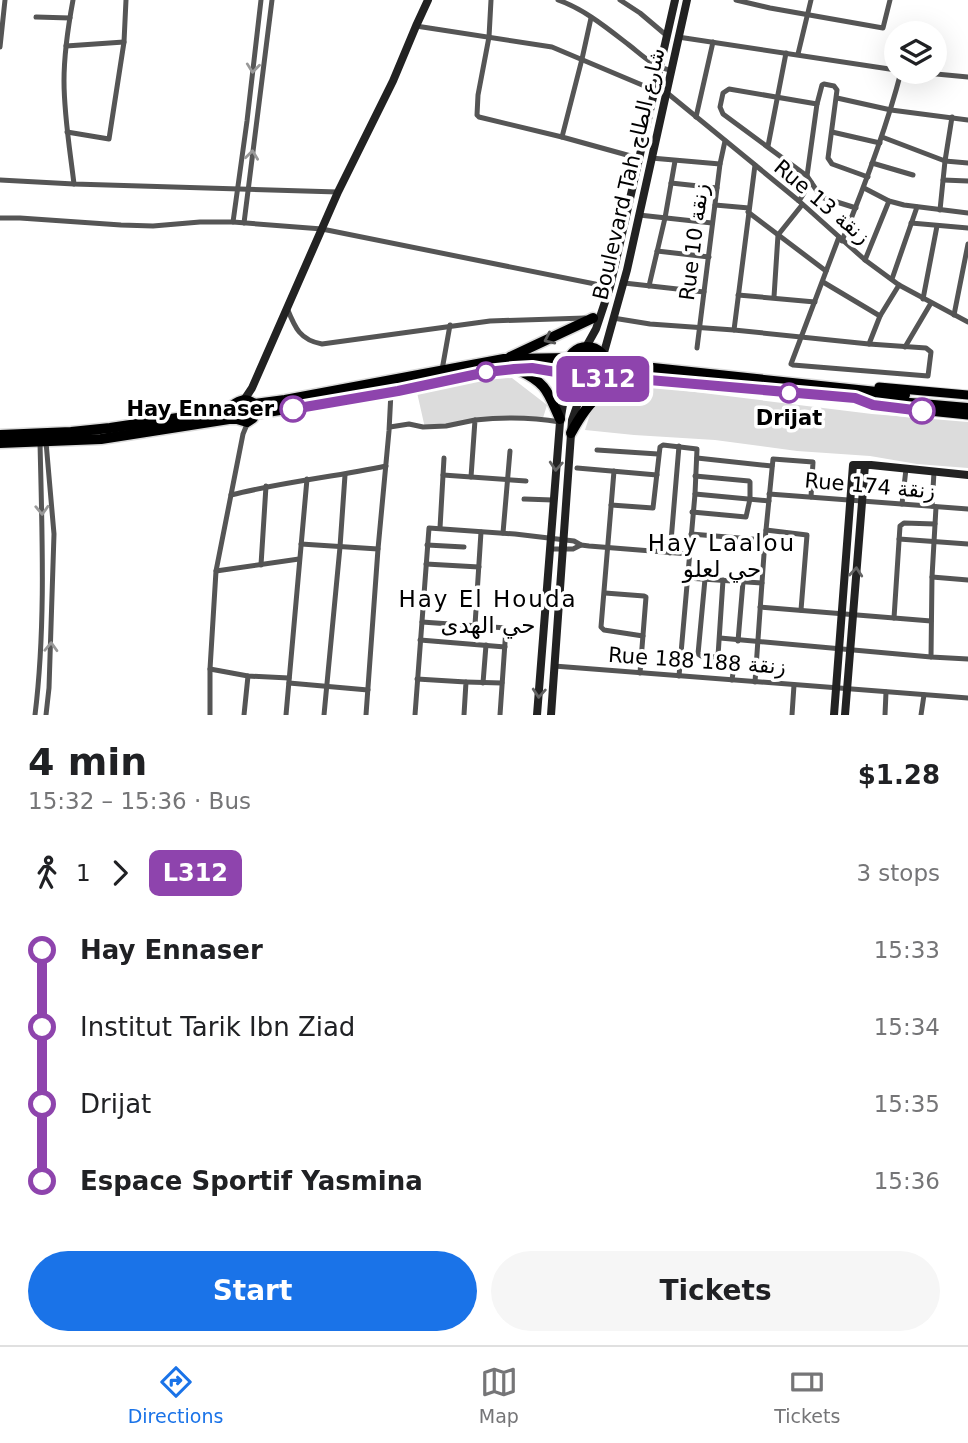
<!DOCTYPE html>
<meta charset="utf-8">
<style>
:root{--surface:#fff;--page:#f6f6f6;--text:#202124;--muted:#757577;--line:#e0e0e0;--accent:#1a73e8}
body{margin:0;font-family:"DejaVu Sans","Noto Naskh Arabic",sans-serif;background:var(--page);color:var(--text);height:100vh;display:flex;flex-direction:column;font-size:26px;white-space:nowrap}
*{box-sizing:border-box;margin:0}
p{font-size:23px;color:var(--muted)}
.icon{flex:none;width:38px;height:38px;fill:none;stroke:currentColor;stroke-width:2;stroke-linecap:round;stroke-linejoin:round}
.map{position:relative;height:715px;overflow:hidden}
.side{display:flex;flex-direction:column;background:var(--surface);flex:1}
.side>*{flex:none}
.badge{padding:0 14px;border-radius:10px;font-size:24px;line-height:46px}
.fabs{position:absolute;left:884px;top:21px;display:grid;gap:14px}
.fabs a{display:grid;place-items:center;width:63px;height:63px;border-radius:50%;background:var(--surface);box-shadow:0 7px 28px #0002;font-size:35px}
.map>.badge{position:absolute;translate:-50% -50%;box-shadow:0 0 0 4px #fff}
.legs{display:flex;align-items:center;gap:10px;height:77px;padding:0 28px;font-size:23px}
.legs p{margin-inline-start:auto}
.overview{display:flex;align-items:center;justify-content:space-between;height:119px;padding:0 28px}
h1{font-size:38px;font-weight:600;line-height:52px}
.action{display:flex;gap:14px;margin-top:auto;padding:14px 28px}
.action a{flex:1;height:80px;border-radius:42px;background:var(--accent);color:#fff;font-size:28px;font-weight:600;line-height:80px;text-align:center}
.action a+a{background:var(--page);color:var(--text)}
ul{padding:0 28px;list-style:none}
li{display:flex;align-items:center;gap:24px;height:77px;font-size:26px}
li i{display:grid;place-items:center;width:10px;height:100%;margin:0 9px;background:currentColor}
li i::after{content:'';width:18px;height:18px;margin:-9px;border:5px solid;border-radius:50%;background:var(--surface)}
li p{margin-inline-start:auto}
li:first-child i{background:linear-gradient(#0000 50%,currentColor 0)}
li:last-child i{background:linear-gradient(currentColor 50%,#0000 0)}
.dock{display:flex;justify-content:space-around;align-items:center;height:98px;border-top:2px solid var(--line);background:var(--surface);font-size:19px;color:var(--muted)}
.dock a{display:grid;justify-items:center;gap:4px}
.dock .active{color:var(--accent)}
.map>svg:first-child{display:block}
.green{fill:#dcdcdc}
.lines{fill:none;stroke-linecap:round;stroke-linejoin:round}
.primary-casing{stroke:#dbdbdb;stroke-width:11}
.highway-casing{stroke:#dbdbdb;stroke-width:13}
.street{stroke:#555;stroke-width:5}
.secondary{stroke:#222;stroke-width:8}
.primary{stroke:#000;stroke-width:9}
.highway{stroke:#000;stroke-width:10}
.oneway{stroke:#999}
.oneway2{stroke:#595959}
.oneway3{stroke:#646464}
.line-1-casing{stroke:#fff;stroke-width:16}
.line-1{stroke:#8e44ad;stroke-width:10}
.stop-1-dot{fill:#fff;stroke:#8e44ad;stroke-width:3.5}
.labels{text-anchor:middle;stroke-width:7;stroke-linejoin:round;paint-order:stroke}
.street-label{font-size:21px;fill:#000;stroke:#fff}
.stop-label{font-size:21px;font-weight:bold;fill:#000;stroke:#fff;text-anchor:end}
.neighbourhood-label{font-size:23px;letter-spacing:2px;fill:#000;stroke:#fff}
</style>
<div class="map">
<svg width="968" height="715" viewBox="0 0 968 715">
<rect width="100%" height="100%" fill="#fff"/>
<g class="green">
<path d="M512,378L547,405L543,418L497,417L425,428L416,388L463,380Z"/>
<path d="M654,387L872,414L968,422V468L917,464L870,456L797,451L715,440L634,435L585,430C588,422 590,410 596,404C610,388 635,388 654,387Z"/>
</g>
<g class="lines">
<g class="primary-casing">
<g id="primary">
<path d="M879,387L968,395"/>
<path d="M866,403L880,406L968,415"/>
</g>
</g>
<g class="highway-casing">
<g id="highway">
<circle cx="587" cy="367" r="20"/>
<path d="M510,357L593,318"/>
<path d="M606,361L612,364L625,365L905,395"/>
<path d="M520,371C547,383 548,393 560,419"/>
<path d="M603,378H626L968,408"/>
<path d="M571,433C588,402 600,388 636,382"/>
<path d="M0,435L71,432L110,428L218,412C233,409 241,393 254,404L285,400L504,359L569,358"/>
<path d="M0,443L101,439L229,419H237L247,422L253,418L255,414L391,392L487,372L514,368H532L568,374"/>
</g>
</g>
<g class="street">
<path d="M73,0C68,27 64,54 64,81C64,116 70,150 74,184"/>
<path d="M491,0L489,37L478,95L477,115L479,117L562,137L638,158"/>
<path d="M558,0C584,9 607,28 629,45C642,55 653,67 671,70"/>
<path d="M620,0L640,13L666,35"/>
<path d="M736,0L770,8L883,28L890,0"/>
<path d="M36,17L70,18"/>
<path d="M416,26L552,47L654,90L666,92L799,201L865,260L899,285L968,322"/>
<path d="M678,37L896,70"/>
<path d="M66,46L124,42"/>
<path d="M0,47L5,0"/>
<path d="M798,54L811,0"/>
<path d="M915,72L968,77"/>
<path d="M837,98L891,110L968,120"/>
<path d="M817,104L729,89L723,93L720,107L723,114L807,176L821,197L856,208"/>
<path d="M696,117L713,42"/>
<path d="M67,132L109,139L124,42L126,0"/>
<path d="M832,132L880,143"/>
<path d="M562,137L582,59L591,18"/>
<path d="M882,137L945,161L968,163"/>
<path d="M768,146L786,53"/>
<path d="M651,158L720,164"/>
<path d="M872,163L913,175"/>
<path d="M807,176L817,104L822,85L824,84L834,86L837,90L828,158L832,164L868,177"/>
<path d="M0,180L74,184L338,192"/>
<path d="M943,180L968,181"/>
<path d="M671,183L717,188"/>
<path d="M864,188L889,201L904,205L968,213"/>
<path d="M799,201L811,182"/>
<path d="M715,205L749,208"/>
<path d="M940,210L945,161L952,117"/>
<path d="M748,212L826,271"/>
<path d="M639,215L712,223"/>
<path d="M0,218H20L121,225L153,226L200,222H233L322,229L610,287"/>
<path d="M233,222L247,121L261,0"/>
<path d="M244,223L272,0"/>
<path d="M911,223L968,228"/>
<path d="M842,241C865,185 886,130 901,72"/>
<path d="M657,251L709,257"/>
<path d="M865,260L889,201"/>
<path d="M892,279L917,207"/>
<path d="M823,282L880,316"/>
<path d="M624,283L704,292"/>
<path d="M649,286L665,218L675,161"/>
<path d="M738,295L815,302"/>
<path d="M774,297L778,235L802,205"/>
<path d="M923,299L937,226"/>
<path d="M287,308C295,328 300,340 322,344L490,321L585,318"/>
<path d="M954,315L968,244"/>
<path d="M613,318L650,324L734,330L869,344L926,348L931,352L928,376L793,365L791,364L839,237"/>
<path d="M734,330L755,165"/>
<path d="M869,344L880,316L899,285"/>
<path d="M905,347L931,303"/>
<path d="M697,348L720,164L725,141"/>
<path d="M442,370L450,325"/>
<path d="M390,427L409,424L423,427L446,426L475,420"/>
<path d="M46,442L54,534L49,688L46,715"/>
<path d="M597,450L658,454"/>
<path d="M697,458L772,466"/>
<path d="M577,468L657,475"/>
<path d="M614,471L601,627L604,630L643,636"/>
<path d="M443,475L526,481"/>
<path d="M471,477L475,420C503,417 531,417 560,422"/>
<path d="M695,494L769,501"/>
<path d="M769,494L968,509"/>
<path d="M231,495C282,482 334,477 386,466"/>
<path d="M524,499L553,500"/>
<path d="M902,504L906,469"/>
<path d="M611,505L653,508L660,447L663,445L697,449L695,494L679,676"/>
<path d="M932,506L934,472"/>
<path d="M692,512L746,517L750,499V482L749,481L695,476"/>
<path d="M440,528L444,458"/>
<path d="M766,530L807,535L801,610"/>
<path d="M503,533L510,451"/>
<path d="M691,534L765,540"/>
<path d="M899,539L968,544"/>
<path d="M301,544L378,549"/>
<path d="M427,545L464,547"/>
<path d="M550,549H573L581,545"/>
<path d="M670,553L679,446"/>
<path d="M426,564L479,567"/>
<path d="M261,565L266,486"/>
<path d="M216,571L299,559"/>
<path d="M932,577L968,580"/>
<path d="M687,578L762,583"/>
<path d="M705,579L698,654L701,656L735,658L732,680"/>
<path d="M605,593L644,596L646,597L640,673"/>
<path d="M760,607L931,621"/>
<path d="M894,618L900,526L904,523L935,524"/>
<path d="M422,622L506,628L500,715"/>
<path d="M475,625L481,532"/>
<path d="M720,638L931,657L968,659"/>
<path d="M420,640L505,647"/>
<path d="M738,641L743,582"/>
<path d="M718,656L723,580"/>
<path d="M931,657L932,577L936,507"/>
<path d="M554,666L968,698"/>
<path d="M210,669L248,676L289,678"/>
<path d="M417,679L466,682L464,715"/>
<path d="M466,682L502,683"/>
<path d="M755,682L765,540L773,459L813,462L811,497"/>
<path d="M289,683L368,690"/>
<path d="M483,683L486,645"/>
<path d="M35,715C46,625 42,532 40,442"/>
<path d="M210,715V669L216,571L243,434L248,422"/>
<path d="M244,715L248,676"/>
<path d="M286,715L307,479"/>
<path d="M324,715L340,547L345,475"/>
<path d="M366,715L378,549L389,431L391,392"/>
<path d="M415,715L429,528L515,534L574,541L581,545L589,546L689,554"/>
<path d="M792,715L794,685"/>
<path d="M885,715L886,692"/>
<path d="M921,715L924,695"/>
</g>
<g class="secondary">
<path d="M586,347L596,329L610,287L675,0"/>
<path d="M603,356L627,270L687,0"/>
<path d="M244,400L252,388L338,192L393,81L416,26L428,0"/>
<path d="M537,715L560,422L564,399L572,380"/>
<path d="M551,715L572,420L578,403L591,386"/>
<path d="M834,715L853,465H871L968,475"/>
<path d="M845,715L865,465"/>
</g>
<use href="#primary" class="primary"/>
<use href="#highway" class="highway"/>
</g>
<defs><path id="oneway-chevron" d="M-2-3.5L2.5 0L-2 3.5" fill="none" stroke-width="1.6" stroke-linecap="round" stroke-linejoin="round" transform="scale(1.75)"/></defs>
<g class="oneway">
<use href="#oneway-chevron" transform="translate(253 68) rotate(96)"/>
<use href="#oneway-chevron" transform="translate(252 155) rotate(-83)"/>
<use href="#oneway-chevron" transform="translate(42 510) rotate(88)"/>
<use href="#oneway-chevron" transform="translate(51 647) rotate(-88)"/>
</g>
<use class="oneway2" href="#oneway-chevron" transform="translate(549 339) rotate(155)"/>
<g class="oneway3">
<use href="#oneway-chevron" transform="translate(556 466) rotate(94)"/>
<use href="#oneway-chevron" transform="translate(856 572) rotate(-85)"/>
<use href="#oneway-chevron" transform="translate(539 693) rotate(94)"/>
</g>
<g class="lines">
<g class="line-1-casing">
<path id="line-1" d="M293,409L398,391L487,372L514,369L532,368L568,374C577,389 592,390 603,378H626L855,398L873,405L922,411"/>
</g>
<use href="#line-1" class="line-1"/>
</g>
<g class="stop-1-dot">
<circle cx="486" cy="372" r="9"/>
<circle cx="789" cy="393" r="9"/>
<circle cx="293" cy="409" r="12"/>
<circle cx="922" cy="411" r="12"/>
</g>
<g class="labels">
<g class="street-label">
<text transform="translate(629 174) rotate(-77)" y="7">Boulevard Tah شارع الطاح</text>
<text transform="translate(822 202) rotate(40)" y="7">Rue 13 زنقة</text>
<text transform="translate(694 242) rotate(-83)" y="7">Rue 10 زنقة</text>
<text transform="translate(870 486) rotate(5)" y="7">Rue 174 زنقة</text>
<text transform="translate(697 661) rotate(4)" y="7">Rue 188 زنقة 188</text>
</g>
<g class="stop-label">
<text x="274" y="416">Hay Ennaser</text>
<text x="789" y="425" text-anchor="middle">Drijat</text>
</g>
<g class="neighbourhood-label">
<text x="722" y="551">Hay Laalou<tspan x="722" dy="26">حي لعلو</tspan></text>
<text x="488" y="607">Hay El Houda<tspan x="488" dy="26">حي الهدى</tspan></text>
</g>
</g>
</svg>
<div class="fabs">
<a><svg class="icon" aria-label="layers" viewBox="0 0 24 24"><path d="M12 4l9 5-9 5-9-5zM3 14l9 5 9-5"/></svg></a>
</div>
<b class="badge" style="left:603px;top:379px;background:#8e44ad;color:#fff">L312</b>
</div>
<section class="side">
<div class="overview"><div><h1>4 min</h1><p>15:32 – 15:36 · Bus</p></div><b>$1.28</b></div>
<div class="legs"><svg class="icon" aria-label="walk" viewBox="0 0 24 24"><circle cx="13" cy="4" r="2"/><path d="M13 8l-2 6 4 7M11 14l-3 7M7 12l3-4h3l4 4"/></svg>1<svg class="icon" aria-label="forward" viewBox="0 0 24 24"><path d="M9 5l7 7-7 7"/></svg><b class="badge" style="background:#8e44ad;color:#fff">L312</b><p>3 stops</p></div>
<ul>
<li><i style="color:#8e44ad"></i><b>Hay Ennaser</b><p>15:33</p></li>
<li><i style="color:#8e44ad"></i><span>Institut Tarik Ibn Ziad</span><p>15:34</p></li>
<li><i style="color:#8e44ad"></i><span>Drijat</span><p>15:35</p></li>
<li><i style="color:#8e44ad"></i><b>Espace Sportif Yasmina</b><p>15:36</p></li>
</ul>
<div class="action"><a>Start</a><a>Tickets</a></div>
</section>
<nav class="dock">
<a class="active"><svg class="icon" aria-label="directions" viewBox="0 0 24 24"><path d="M12 3l9 9-9 9-9-9zM9 14v-3h6M13 9l2 2-2 2"/></svg>Directions</a>
<a><svg class="icon" aria-label="map" viewBox="0 0 24 24"><path d="M3 6l6-2 6 2 6-2v14l-6 2-6-2-6 2zM9 4v14M15 6v14"/></svg>Map</a>
<a><svg class="icon" aria-label="tickets" viewBox="0 0 24 24"><path d="M3 7h18v10H3zM15 7v10"/></svg>Tickets</a>
</nav>
